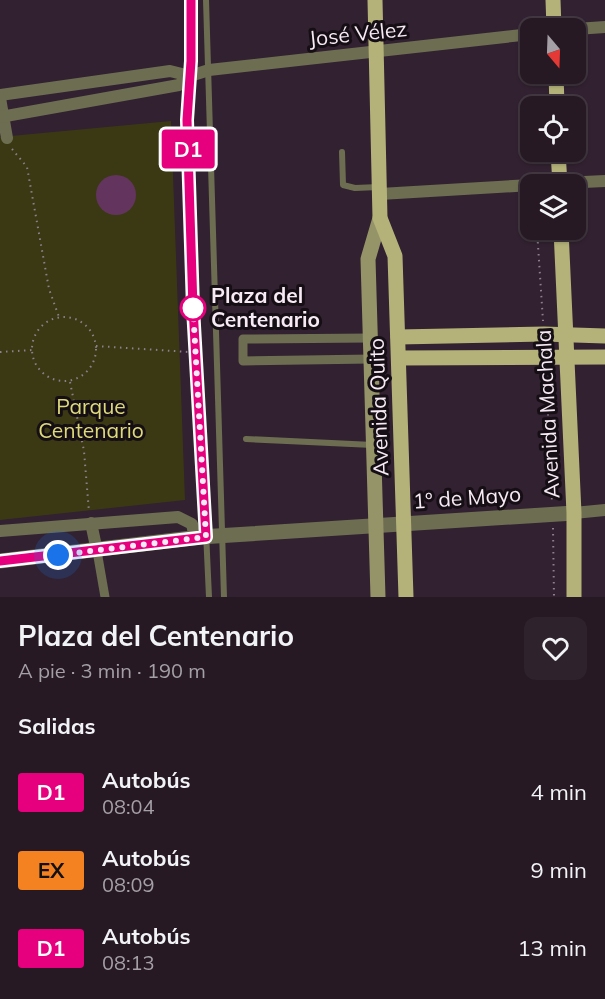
<!DOCTYPE html>
<html lang="es">
<meta charset="utf-8">
<style>
:root{--surface:#261924;--page:#2e222c;--text:#f1f3f6;--muted:#a4a0a6;--line:#423841}
body{margin:0;font-family:Mulish,sans-serif;background:var(--page);color:var(--text);height:100vh;display:flex;flex-direction:column;font-size:22px;white-space:nowrap}
*{box-sizing:border-box;margin:0}
p{font-size:20px;color:var(--muted)}
.icon{flex:none;width:33px;height:33px;fill:none;stroke:currentColor;stroke-width:2;stroke-linecap:round;stroke-linejoin:round}
.map{position:relative;height:597px;overflow:hidden}
.side{display:flex;flex-direction:column;background:var(--surface);flex:1}
.side>*{flex:none}
.badge{padding:0 12px;border-radius:4px;font-size:21px;line-height:39px}
.needle{width:39px;rotate:161deg}
.tools{position:absolute;left:520px;top:18px;display:grid;gap:12px}
.tools a{display:grid;place-items:center;width:66px;height:66px;border-radius:12px;background:var(--surface);box-shadow:0 2px 4px #0004,0 0 0 2px var(--line);font-size:30px}
.you{position:absolute;width:30px;height:30px;margin:-15px;border:4px solid #fff;border-radius:50%;background:#1a73e8;box-shadow:0 0 0 9px #1a73e833}
.map>.badge{position:absolute;translate:-50% -50%;box-shadow:0 0 0 3px #fff}
h2{padding:0 18px;font-size:22px;line-height:54px}
.round{display:grid;place-items:center;flex:none;width:63px;height:63px;border-radius:12px;background:var(--page)}
.headline{display:flex;align-items:center;justify-content:space-between;height:102px;padding:0 18px}
h1{font-size:28px;font-weight:700;line-height:45px}
ul{padding:0;list-style:none}
li{display:flex;align-items:center;gap:18px;height:78px;padding:0 18px}
li div{flex:1}
li b{display:block;font-size:22px}
li em{font-style:normal}
li .badge{min-width:66px;font-weight:700;text-align:center}
.map>svg:first-child{display:block}
.green{fill:#3b3914}
.water{fill:#63355e}
.lines{fill:none;stroke-linecap:round;stroke-linejoin:round}
.path{stroke:#8d7f8b;stroke-width:2;stroke-dasharray:1.5 4.5;stroke-linecap:butt}
.service{stroke:#6d6d52;stroke-width:6}
.pedestrian{stroke:#6d6d52;stroke-width:9}
.minor{stroke:#6d6d52;stroke-width:12}
.tertiary{stroke:#6d6d52;stroke-width:15}
.secondary{stroke:#959468;stroke-width:15}
.primary{stroke:#b4b279;stroke-width:15}
.line-casing{stroke:#fff;stroke-width:14}
.line{stroke:#e6007e;stroke-width:9}
.walk{stroke:#f6eaf4;stroke-width:6;stroke-dasharray:0 10.8}
.stop-dot{fill:#fff;stroke:#e6007e;stroke-width:3}
.labels{text-anchor:middle;stroke-width:6;stroke-linejoin:round;paint-order:stroke}
.street-label{font-size:21px;fill:#f6eaf4;stroke:#150e14}
.stop-label{font-size:21px;font-weight:bold;fill:#f6eaf4;stroke:#150e14;text-anchor:start}
.park-label{font-size:21px;fill:#deda7a;stroke:#150e14}
</style>
<div class="map">
<svg width="605" height="597" viewBox="0 0 605 597">
<rect width="100%" height="100%" fill="#322130"/>
<path class="green" d="M171,121L185,500L0,520V137Z"/>
<circle class="water" cx="116" cy="195" r="20"/>
<g class="lines">
<g class="path">
<path d="M12,149L27,167L49,289L59,317"/>
<path d="M537,230L543,321"/>
<circle cx="64" cy="349" r="32"/>
<path d="M96,346L189,352"/>
<path d="M0,352L32,350"/>
<path d="M546,372L552,501"/>
<path d="M70,382L84,451L89,512"/>
<path d="M553,528L554,597"/>
</g>
<g class="service">
<path d="M191,0V61L187,120L209,597"/>
<path d="M206,0L224,597"/>
<path d="M342,152L343,185L355,188L379,187"/>
<path d="M246,439L373,445"/>
</g>
<g class="pedestrian">
<path d="M370,338L243,339V361L371,359"/>
<path d="M97,551L105,597"/>
</g>
<g class="minor">
<path d="M576,29L605,27"/>
<path d="M0,95L170,71L190,76"/>
<path d="M0,98L7,138"/>
<path d="M0,117L179,85L190,76L209,70L531,34"/>
<path d="M541,184L605,181"/>
<path d="M380,194L531,185"/>
<path d="M574,513L605,510"/>
<path d="M91,523L97,551"/>
<path d="M0,531L178,517L192,524L195,538"/>
</g>
<path class="tertiary" d="M0,561L200,537L574,513"/>
<path class="secondary" d="M378,597L368,259L380,218"/>
<g class="primary">
<path d="M375,0L380,218L395,256L406,597"/>
<path d="M553,0L554,28"/>
<path d="M556,74L557,106"/>
<path d="M558,152L560,184"/>
<path d="M561,230L574,513V597"/>
<path d="M398,337L544,334L605,336"/>
<path d="M399,358L605,357"/>
</g>
</g>
<g class="lines">
<g class="line-casing">
<path id="line" d="M0,561L206,537L193,308L187,120L191,61V0"/>
</g>
<use href="#line" class="line"/>
<path class="walk" d="M58,555L206,537L193,308"/>
</g>
<circle class="stop-dot" cx="193" cy="308" r="12"/>
<g class="labels">
<g class="street-label">
<text transform="translate(358 34) rotate(-6)" y="7">José Vélez</text>
<text transform="translate(379 407) rotate(-92)" y="7">Avenida Quito</text>
<text transform="translate(548 414) rotate(-93)" y="7">Avenida Machala</text>
<text transform="translate(467 498) rotate(-4)" y="7">1º de Mayo</text>
</g>
<g class="stop-label">
<text x="211" y="303">Plaza del<tspan x="211" dy="24">Centenario</tspan></text>
</g>
<g class="park-label">
<text x="91" y="414">Parque<tspan x="91" dy="24">Centenario</tspan></text>
</g>
</g>
</svg>
<div class="tools">
<a><svg class="needle" viewBox="-14 -14 28 28"><path d="M0-13l5 13h-10z" fill="#e53935"/><path d="M0 13l5-13h-10z" fill="#a4a0a6"/></svg></a>
<a><svg class="icon" aria-label="locate" viewBox="0 0 24 24"><circle cx="12" cy="12" r="6"/><path d="M12 2v4M12 18v4M2 12h4M18 12h4"/></svg></a>
<a><svg class="icon" aria-label="layers" viewBox="0 0 24 24"><path d="M12 4l9 5-9 5-9-5zM3 14l9 5 9-5"/></svg></a>
</div>
<div class="you" style="left:58px;top:555px"></div>
<b class="badge" style="left:188px;top:149px;background:#e6007e;color:#fff">D1</b>
</div>
<section class="side">
<div class="headline"><div><h1>Plaza del Centenario</h1><p>A pie · 3 min · 190 m</p></div><a class="round"><svg class="icon" aria-label="heart" viewBox="0 0 24 24"><path d="M12 20l-8-8c-3-5 5-10 8-4 3-6 11-1 8 4z"/></svg></a></div>
<h2>Salidas</h2>
<ul>
<li><span class="badge" style="background:#e6007e;color:#fff">D1</span><div><b>Autobús</b><p>08:04</p></div><em>4 min</em></li>
<li><span class="badge" style="background:#f58220;color:#111">EX</span><div><b>Autobús</b><p>08:09</p></div><em>9 min</em></li>
<li><span class="badge" style="background:#e6007e;color:#fff">D1</span><div><b>Autobús</b><p>08:13</p></div><em>13 min</em></li>
</ul>
</section>
